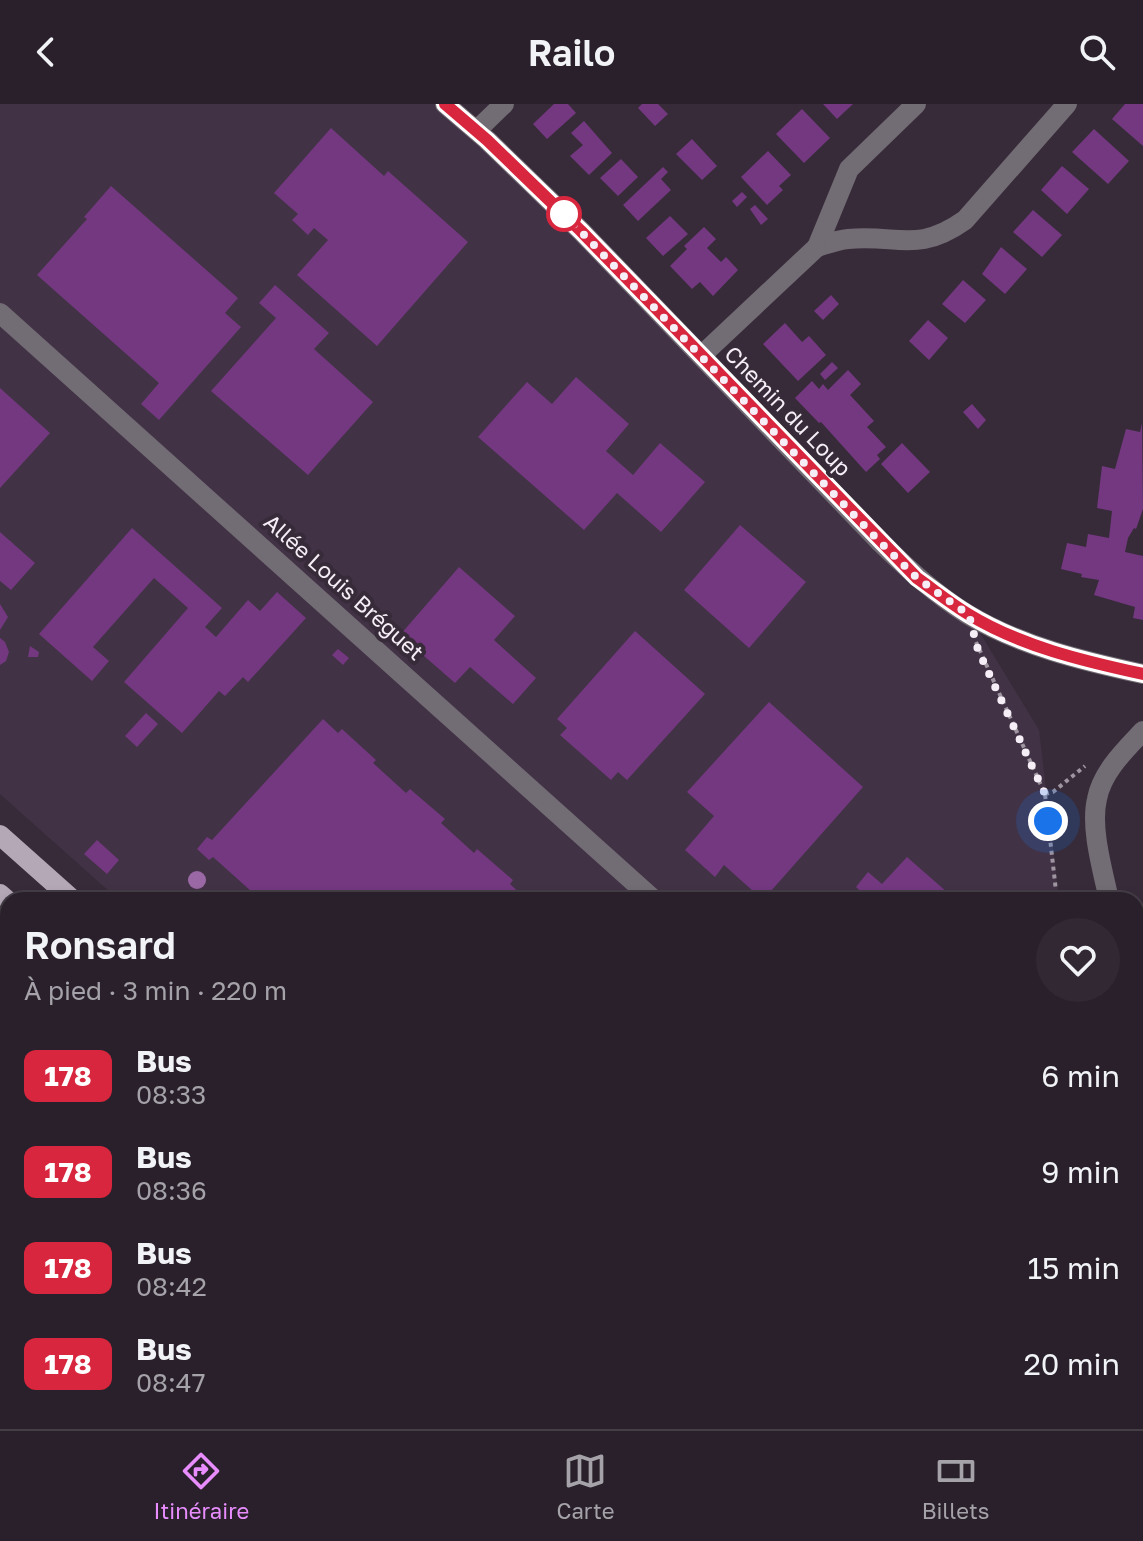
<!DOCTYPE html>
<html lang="fr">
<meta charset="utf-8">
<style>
:root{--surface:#29202b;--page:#312833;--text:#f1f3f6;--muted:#a5a3a9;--line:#453e47;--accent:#e98dfe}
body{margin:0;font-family:"Golos Text",sans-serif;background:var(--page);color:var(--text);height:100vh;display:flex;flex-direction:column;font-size:30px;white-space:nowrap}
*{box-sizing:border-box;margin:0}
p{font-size:26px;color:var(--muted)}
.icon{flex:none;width:44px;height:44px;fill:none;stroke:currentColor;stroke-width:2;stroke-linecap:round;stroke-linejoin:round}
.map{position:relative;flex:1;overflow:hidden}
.drawer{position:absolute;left:0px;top:788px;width:1144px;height:538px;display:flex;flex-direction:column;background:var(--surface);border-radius:24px 24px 0 0;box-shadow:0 4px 12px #0003,0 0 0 2px var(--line)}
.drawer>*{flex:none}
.badge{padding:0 16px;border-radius:12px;font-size:28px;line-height:52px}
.you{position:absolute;width:40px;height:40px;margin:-20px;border:6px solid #fff;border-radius:50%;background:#1a73e8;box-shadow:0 0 0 12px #1a73e833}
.map>.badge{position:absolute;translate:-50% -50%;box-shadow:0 0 0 4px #fff}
.round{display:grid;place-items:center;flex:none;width:84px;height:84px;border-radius:42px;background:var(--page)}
.summary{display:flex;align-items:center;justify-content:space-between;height:136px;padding:0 24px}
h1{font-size:38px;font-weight:600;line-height:60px}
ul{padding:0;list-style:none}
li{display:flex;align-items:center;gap:24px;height:96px;padding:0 24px}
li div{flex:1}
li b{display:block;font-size:30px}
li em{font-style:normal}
li .badge{min-width:88px;font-weight:700;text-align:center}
header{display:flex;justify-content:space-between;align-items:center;height:104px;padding:0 24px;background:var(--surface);font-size:36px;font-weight:600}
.menu{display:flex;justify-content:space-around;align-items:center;height:112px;border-top:2px solid var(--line);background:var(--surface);font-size:22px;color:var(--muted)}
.menu a{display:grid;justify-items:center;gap:4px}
.menu .selected{color:var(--accent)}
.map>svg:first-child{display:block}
.built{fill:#423245}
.building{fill:#733880}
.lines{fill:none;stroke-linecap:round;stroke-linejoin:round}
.path{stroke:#9e95a0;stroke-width:4;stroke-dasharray:4 4;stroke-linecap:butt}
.minor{stroke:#726c74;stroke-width:20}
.major{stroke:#b4a8b7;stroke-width:20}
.tree{fill:#9a69a5}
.line-casing{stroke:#fff;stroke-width:18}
.line{stroke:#d7263d;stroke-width:12}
.walk{stroke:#f5eef7;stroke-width:8;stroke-dasharray:0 14.4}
.stop-dot{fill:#fff;stroke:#d7263d;stroke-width:4}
.labels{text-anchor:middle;stroke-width:8;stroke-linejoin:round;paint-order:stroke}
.street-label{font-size:22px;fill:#f5eef7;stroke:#372b39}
</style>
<header><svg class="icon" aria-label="back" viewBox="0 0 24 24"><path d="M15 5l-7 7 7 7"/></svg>Railo<svg class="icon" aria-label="search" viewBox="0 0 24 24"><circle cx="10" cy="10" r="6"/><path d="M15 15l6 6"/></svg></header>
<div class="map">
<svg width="1143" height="1325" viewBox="0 0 1143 1325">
<rect width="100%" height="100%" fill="#372b39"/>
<g class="built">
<path d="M0,0H445L969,511L1039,626L1059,796H119L0,690Z"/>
<path d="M698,1318H1111V1319L1109,1325H705Z"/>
</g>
<g class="building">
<path d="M554,0H568L576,9L547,35L533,20Z"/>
<path d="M642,0H658L668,10L655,22L638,4Z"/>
<path d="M823,0H853L837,15Z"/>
<path d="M1125,0H1143V42L1112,15Z"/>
<path d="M802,5L830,34L804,59L776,30Z"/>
<path d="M584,17L612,49L589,71L570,52L583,41L571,29Z"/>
<path d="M331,24L384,72L388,67L468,138L377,242L297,171L328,136L314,124L308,131L292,116L298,110L274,89Z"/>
<path d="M1094,25L1129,57L1108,80L1072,48Z"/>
<path d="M692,35L717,62L702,76L676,50Z"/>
<path d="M768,47L791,71L779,82L783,86L767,101L741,73Z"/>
<path d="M621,55L638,73L618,92L600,74Z"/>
<path d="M1062,62L1089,85L1067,110L1041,86Z"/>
<path d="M663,63L668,68L661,75L671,86L638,117L623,101Z"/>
<path d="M111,82L238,194L225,209L241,223L159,316L141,300L159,279L37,171L87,115L84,113Z"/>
<path d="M742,88L747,93L737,103L732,97Z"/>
<path d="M755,101L768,115L761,121L750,105Z"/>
<path d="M1033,106L1062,131L1042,153L1013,128Z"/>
<path d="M670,112L688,130L663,152L646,134Z"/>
<path d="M704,123L716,135L707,144L721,158L726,153L738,166L713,192L700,178L692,185L670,162L687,145L684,142Z"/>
<path d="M1001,143L1027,165L1005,190L982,170Z"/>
<path d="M963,176L986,196L965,219L942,200Z"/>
<path d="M275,181L329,229L314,245L373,298L308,371L211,287L276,214L259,199Z"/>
<path d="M831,191L839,200L823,216L814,207Z"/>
<path d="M928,216L948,234L929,256L909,237Z"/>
<path d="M785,219L802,238L809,232L826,251L798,277L763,240Z"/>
<path d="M832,258L838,264L825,276L820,270Z"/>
<path d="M848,266L861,280L850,291L874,317L867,323L886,343L877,351L880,355L866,368L821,318L819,319L795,294L812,277L819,285L823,280L828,286Z"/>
<path d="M576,273L629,320L606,347L633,371L660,339L705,378L661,428L617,389L584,426L478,333L527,278L552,300Z"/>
<path d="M0,284L50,329L0,384Z"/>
<path d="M972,300L986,316L978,325L963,308Z"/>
<path d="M1142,319L1143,405L1136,425L1134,424L1128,434L1125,448L1143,452V516L1133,514L1135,503L1094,491L1099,476L1081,473L1082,470L1061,465L1067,439L1086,443L1088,430L1109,434L1112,407L1097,404L1102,362L1115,365L1126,325L1140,328Z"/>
<path d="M902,339L930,368L908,389L881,360Z"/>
<path d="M740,421L806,478L749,544L684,486Z"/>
<path d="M132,424L222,504L205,523L216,533L248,496L260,507L277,488L306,514L248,578L243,573L225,592L219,587L182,629L124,578L188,504L154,474L93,543L109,557L92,577L39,530Z"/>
<path d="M0,428L35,459L11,486L0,477Z"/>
<path d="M459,463L515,512L494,536L536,574L513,600L470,563L455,579L400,531Z"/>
<path d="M0,500L8,513L0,526Z"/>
<path d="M635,527L705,590L627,676L618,668L611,676L560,631L567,624L557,615Z"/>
<path d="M0,534L5,538L9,548L6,557L0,561Z"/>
<path d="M30,542L39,548L38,553H28Z"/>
<path d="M338,545L349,554L343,561L332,551Z"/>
<path d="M769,598L863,683L763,796L724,761L715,773L685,746L714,712L687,688Z"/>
<path d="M146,609L158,620L137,643L125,632Z"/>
<path d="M323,615L338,629L342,625L376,656L373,659L406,689L410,685L445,715L441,719L474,749L477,745L513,776L510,780L527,796H261L213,753L209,756L197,745L207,733L212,736Z"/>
<path d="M97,736L119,756L107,770L84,750Z"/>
<path d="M907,753L956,796H870L856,783L868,768L882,780Z"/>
<path d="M12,1318H100L93,1325H5Z"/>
<path d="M171,1318H211L209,1325H169Z"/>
<path d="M299,1318H375L369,1325H307Z"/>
<path d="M436,1318H451L449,1320L455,1325H444Z"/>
<path d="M793,1318H899L902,1321L899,1325H801Z"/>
</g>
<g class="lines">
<g class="path">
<path d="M976,538L1045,690L1057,796"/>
<path d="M1045,690L1053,688L1085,662"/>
<path d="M0,987L8,973"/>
<path d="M148,1325L150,1318"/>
<path d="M486,1325L493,1318"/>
<path d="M1097,1325L1098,1318"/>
</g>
<g class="minor">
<path d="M445,0L487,36L581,127L881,439C908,465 935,490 967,510C1020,542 1083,557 1143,570"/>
<path d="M916,0L849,65L817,143C827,140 838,136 848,135C898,130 917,150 965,116L1067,0"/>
<path d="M477,26L504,0"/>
<path d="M0,209L654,796"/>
<path d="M702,251L817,143"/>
<path d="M1109,796C1103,767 1090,724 1097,695C1102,668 1125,646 1143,627"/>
<path d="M1136,844L1143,853"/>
<path d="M1136,974L1143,968"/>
<path d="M786,1318L788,1325"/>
<path d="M237,1325L239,1318"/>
<path d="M912,1325L918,1318"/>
<path d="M939,1325V1318"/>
</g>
<g class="major">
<path d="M0,731L73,796"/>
<path d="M0,790L8,797"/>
<path d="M591,1318L600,1325"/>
<path d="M663,1318L671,1325"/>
</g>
</g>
<circle class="tree" cx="197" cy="776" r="9"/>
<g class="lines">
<g class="line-casing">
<path id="line" d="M445,0L487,36L581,127L917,474C934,486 950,499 968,510C1020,542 1083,557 1143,570"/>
</g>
<use href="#line" class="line"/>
<path class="walk" d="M564,110L881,439L917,474L969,511L978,546L1045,690L1048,717"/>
</g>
<circle class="stop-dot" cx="564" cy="110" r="16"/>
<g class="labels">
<g class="street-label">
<text transform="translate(788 307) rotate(46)" y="8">Chemin du Loup</text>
<text transform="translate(344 483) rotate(42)" y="8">Allée Louis Bréguet</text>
</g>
</g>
</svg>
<div class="you" style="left:1048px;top:717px"></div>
<section class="drawer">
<div class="summary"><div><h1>Ronsard</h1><p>À pied · 3 min · 220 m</p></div><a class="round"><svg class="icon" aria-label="heart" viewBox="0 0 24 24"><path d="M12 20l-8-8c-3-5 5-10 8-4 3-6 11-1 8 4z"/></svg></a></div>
<ul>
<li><span class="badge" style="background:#d7263d;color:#fff">178</span><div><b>Bus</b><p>08:33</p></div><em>6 min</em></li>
<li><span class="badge" style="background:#d7263d;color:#fff">178</span><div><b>Bus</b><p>08:36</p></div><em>9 min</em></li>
<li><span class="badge" style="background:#d7263d;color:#fff">178</span><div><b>Bus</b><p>08:42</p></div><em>15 min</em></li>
<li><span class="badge" style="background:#d7263d;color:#fff">178</span><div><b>Bus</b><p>08:47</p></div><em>20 min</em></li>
</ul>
</section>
</div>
<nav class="menu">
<a class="selected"><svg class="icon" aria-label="directions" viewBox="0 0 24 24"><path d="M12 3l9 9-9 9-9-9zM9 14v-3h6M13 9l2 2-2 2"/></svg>Itinéraire</a>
<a><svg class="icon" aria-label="map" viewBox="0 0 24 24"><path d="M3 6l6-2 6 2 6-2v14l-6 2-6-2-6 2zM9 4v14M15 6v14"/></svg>Carte</a>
<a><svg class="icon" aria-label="tickets" viewBox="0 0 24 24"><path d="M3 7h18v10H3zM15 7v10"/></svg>Billets</a>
</nav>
